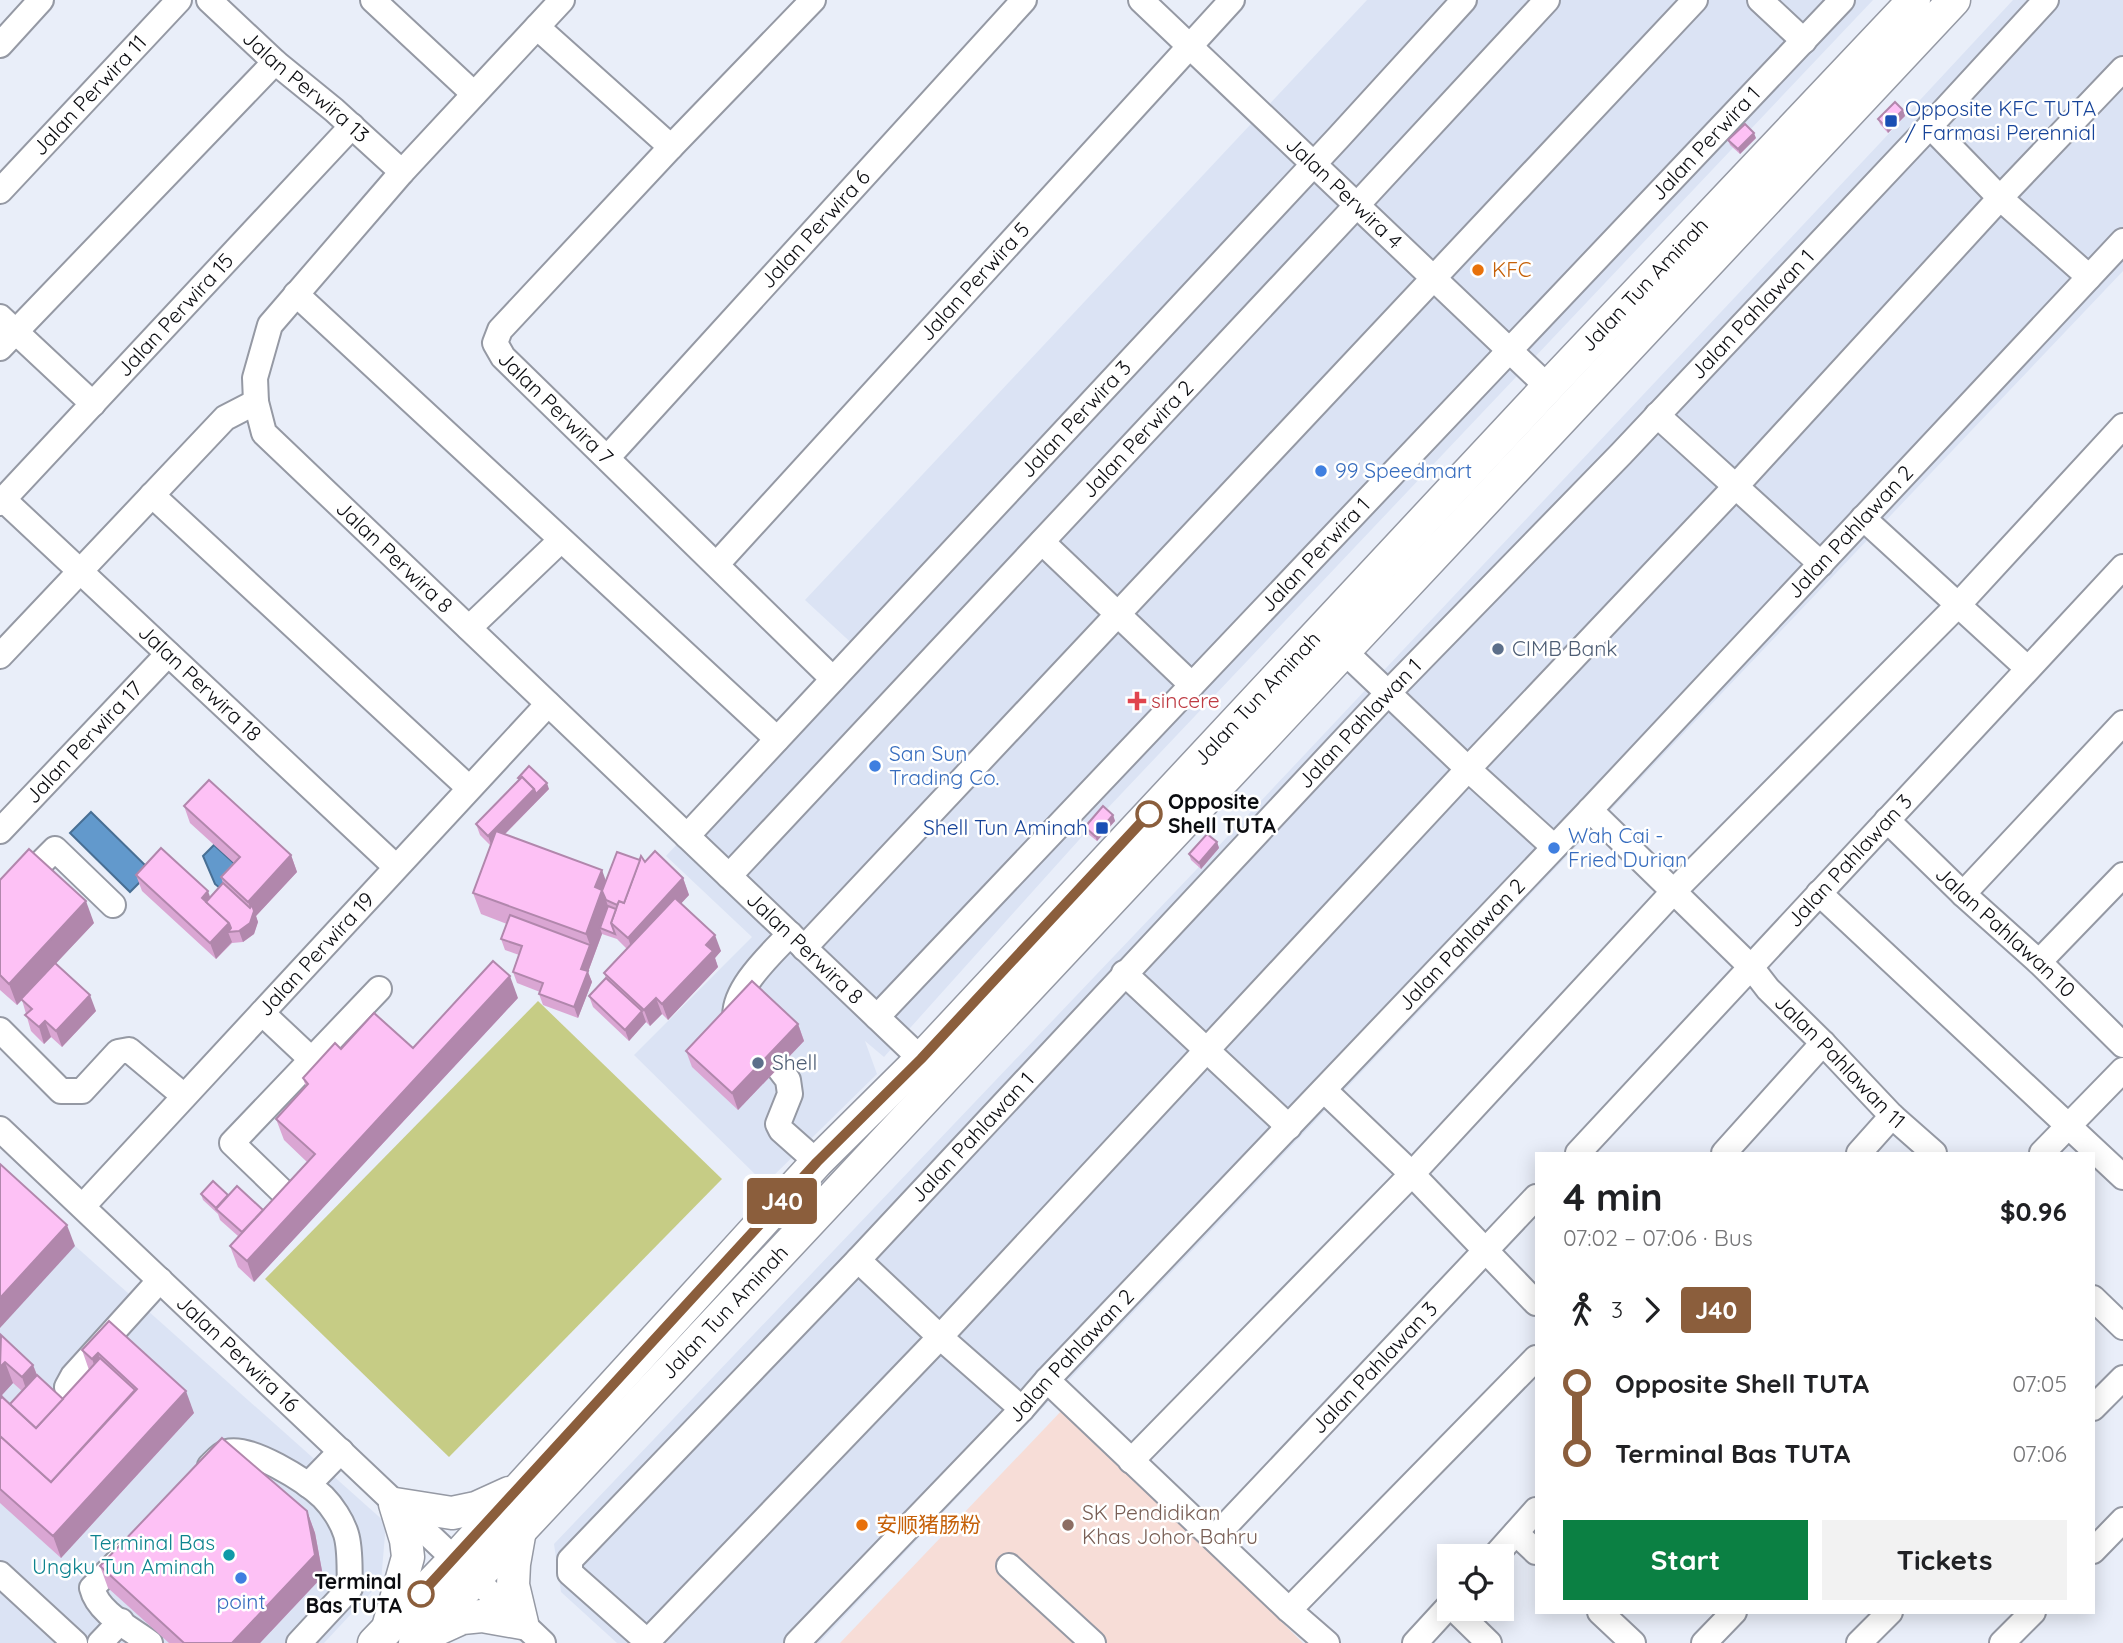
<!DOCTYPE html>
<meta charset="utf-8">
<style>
:root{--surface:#fff;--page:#f2f2f2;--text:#202124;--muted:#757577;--accent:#0b8043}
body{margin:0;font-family:Quicksand,"Noto Sans SC",sans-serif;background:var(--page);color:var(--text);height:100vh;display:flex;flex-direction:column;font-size:26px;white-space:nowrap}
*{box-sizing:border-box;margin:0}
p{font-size:23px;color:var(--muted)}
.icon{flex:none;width:38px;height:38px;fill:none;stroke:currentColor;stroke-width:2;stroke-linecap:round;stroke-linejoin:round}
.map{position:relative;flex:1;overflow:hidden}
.panel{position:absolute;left:1535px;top:1152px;width:560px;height:462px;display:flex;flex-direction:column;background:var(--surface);border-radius:0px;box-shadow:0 4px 18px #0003}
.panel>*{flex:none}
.badge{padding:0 14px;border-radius:5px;font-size:24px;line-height:46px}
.tools{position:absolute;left:1437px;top:1544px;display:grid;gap:14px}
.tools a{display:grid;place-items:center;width:77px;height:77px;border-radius:0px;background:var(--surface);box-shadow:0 4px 18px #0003;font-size:35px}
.map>.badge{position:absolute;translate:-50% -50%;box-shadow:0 0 0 4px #fff}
.legs{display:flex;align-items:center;gap:10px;height:77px;padding:0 28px;font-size:23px}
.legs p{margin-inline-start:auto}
.head{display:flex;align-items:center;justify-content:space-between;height:119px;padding:0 28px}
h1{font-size:38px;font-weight:800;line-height:52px}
.primary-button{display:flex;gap:14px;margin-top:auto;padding:14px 28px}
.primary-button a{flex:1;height:80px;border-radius:0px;background:var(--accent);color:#fff;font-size:28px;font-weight:800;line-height:80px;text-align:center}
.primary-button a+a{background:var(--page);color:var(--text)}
ul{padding:0 28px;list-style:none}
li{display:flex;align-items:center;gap:24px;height:70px;font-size:26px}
li i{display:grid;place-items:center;width:10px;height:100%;margin:0 9px;background:currentColor}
li i::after{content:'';width:18px;height:18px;margin:-9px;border:5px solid;border-radius:50%;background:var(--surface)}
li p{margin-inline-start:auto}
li:first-child i{background:linear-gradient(#0000 50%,currentColor 0)}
li:last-child i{background:linear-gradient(currentColor 50%,#0000 0)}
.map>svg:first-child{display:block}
.built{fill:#dbe3f4}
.education{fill:#f7ddd7}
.green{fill:#c6cc85}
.water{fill:#6299cc;stroke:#486f94;stroke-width:2}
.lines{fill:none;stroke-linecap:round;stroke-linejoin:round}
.minor-casing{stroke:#9599a4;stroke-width:28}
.major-casing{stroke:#9599a4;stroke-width:35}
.minor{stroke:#fff;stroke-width:24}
.major{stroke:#fff;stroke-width:32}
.wall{fill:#daa6d3;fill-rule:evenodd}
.shaded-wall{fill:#b187ac}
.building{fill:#fdc1f5;stroke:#b187ac;stroke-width:2}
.line-1-casing{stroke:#fff;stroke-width:16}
.line-1{stroke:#8b5e3c;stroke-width:10}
.transit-dot{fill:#1a4fb4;stroke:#fff;stroke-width:2.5}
.food-dot{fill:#e8710a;stroke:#fff;stroke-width:2.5}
.shop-dot{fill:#3f7fe0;stroke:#fff;stroke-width:2.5}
.service-dot{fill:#5c6f8a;stroke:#fff;stroke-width:2.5}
.health-dot{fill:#e0444e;stroke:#fff;stroke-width:2.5}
.stop-1-dot{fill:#fff;stroke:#8b5e3c;stroke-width:3.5}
.education-dot{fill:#8d6e63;stroke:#fff;stroke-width:2.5}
.culture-dot{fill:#0f9aa8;stroke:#fff;stroke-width:2.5}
.labels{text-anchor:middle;stroke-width:5;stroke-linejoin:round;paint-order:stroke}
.street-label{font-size:21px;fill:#0b0c10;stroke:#fff}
.transit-label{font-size:21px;fill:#164399;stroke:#fff;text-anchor:start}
.food-label{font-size:21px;fill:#c56008;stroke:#fff;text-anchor:start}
.shop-label{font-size:21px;fill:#366cbe;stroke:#fff;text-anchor:start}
.service-label{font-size:21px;fill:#4e5e75;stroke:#fff;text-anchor:start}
.health-label{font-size:21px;fill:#be3a42;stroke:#fff;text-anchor:start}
.stop-label{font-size:21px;font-weight:bold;fill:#0b0c10;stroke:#fff;text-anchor:start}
.education-label{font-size:21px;fill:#785e54;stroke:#fff;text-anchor:start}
.culture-label{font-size:21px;fill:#0d838f;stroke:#fff;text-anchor:end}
</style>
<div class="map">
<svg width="2123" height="1643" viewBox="0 0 2123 1643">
<rect width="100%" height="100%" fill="#e9eef9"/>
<g class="built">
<path d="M1367,0H1873L1105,811L884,1057L865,1041L877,1074L765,1184L634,1055L752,937L666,856L859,650L805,600Z"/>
<path d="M2013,0H2123V271L819,1643H617L561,1592L554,1544L1196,870L1880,143Z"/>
<path d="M18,1195L386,1523L381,1582L324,1643H0V1213Z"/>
</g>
<path class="education" d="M1065,1407L1303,1643H840Z"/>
<path class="green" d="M538,1001L722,1179L449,1457L265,1279Z"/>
<g class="water">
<path d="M91,812L151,871L130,892L70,833Z"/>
<path d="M214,845L246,874L227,894L215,884L203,856Z"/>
</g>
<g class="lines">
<g class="minor-casing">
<g id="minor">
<path id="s1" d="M209,0L275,62L334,110L402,172"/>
<path d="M373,0L474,94"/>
<path id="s2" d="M562,0L402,172L270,325L255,378L256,402L264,433L921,1059"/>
<path id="s3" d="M813,0L671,147L500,330L495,343L503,357L833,679"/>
<path id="s4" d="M1141,0L1548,387"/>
<path d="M1760,0L1804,41"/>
<path d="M537,27L671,147"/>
<path d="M0,45L41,0"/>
<path d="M1930,126L2000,198L2089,277"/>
<path id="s5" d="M0,191L179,0"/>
<path d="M296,294L777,739"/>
<path d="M0,317L93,404"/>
<path d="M0,348L275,62"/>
<path d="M1657,415L1821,564"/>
<path id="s6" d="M608,457L1024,0"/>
<path d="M152,495L469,788"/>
<path id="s7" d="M4,500L396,867"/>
<path id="s8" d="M0,503L352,126"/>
<path d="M1863,518L2027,668"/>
<path d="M1042,542L1192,685"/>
<path id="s9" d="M717,564L1232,0"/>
<path d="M469,628L561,540"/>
<path d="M1344,651L1468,769L1554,847"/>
<path d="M0,656L225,418L256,402"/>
<path id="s10" d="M1590,810L1751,967L1768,989L1823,1043L1892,1116L1934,1153"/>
<path id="s11" d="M1887,820L1963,894L2039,962L2123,1045"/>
<path id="s12" d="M0,831L168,654"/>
<path id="s13" d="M687,836L1338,138L1464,0"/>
<path id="s14" d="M729,876L1357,205L1547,0"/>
<path d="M1819,893L2123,1177"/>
<path d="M1963,894L2123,723"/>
<path d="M0,904L55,849L113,905"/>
<path d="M804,948L1695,0"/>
<path d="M2039,962L2123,875"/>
<path d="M1124,973L1289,1127"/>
<path d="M262,1013L312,1060"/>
<path id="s15" d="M877,1017L1842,0"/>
<path d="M736,1021C729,992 772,953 790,934"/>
<path d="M0,1030L61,1091H82L118,1052L129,1050L184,1096"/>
<path d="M778,1067L788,1080L790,1094L778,1124L781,1130L817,1162"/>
<path d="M1324,1090L1412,1174L1536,1303"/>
<path id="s16" d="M0,1129L543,1643"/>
<path id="s17" d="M1578,1153L2123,567"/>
<path d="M1724,1153L1823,1043"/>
<path d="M1859,1153L1892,1116"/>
<path d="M2042,1153L2123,1070"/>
<path d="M288,1197L232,1143L379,989"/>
<path id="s18" d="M83,1206L548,704"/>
<path d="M858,1260L940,1337L1022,1409"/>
<path d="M2093,1298L2123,1327"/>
<path d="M1047,1380L1289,1610L1327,1643"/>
<path d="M67,1387L73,1376L160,1280"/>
<path d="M2093,1408L2123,1378"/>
<path d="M1131,1461L1412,1174L1674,891L1959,604L2123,426"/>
<path d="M210,1466C215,1461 221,1454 227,1452C250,1445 306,1481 323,1497C332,1506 342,1521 346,1534C351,1550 349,1571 350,1588L299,1643"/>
<path d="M308,1485L341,1451"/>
<path d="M1516,1533L1536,1552"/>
<path id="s19" d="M1214,1538L1536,1197"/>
<path d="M2093,1551L2123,1520"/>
<path d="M127,1552L92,1588C98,1613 130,1628 150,1643"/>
<path d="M1495,1556L1536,1510"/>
<path d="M1009,1566L1093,1643"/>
<path d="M0,1574L75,1643"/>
<path d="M1453,1608L1489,1643"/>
<path d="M1289,1610L1536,1358"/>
<path d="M1600,1612L1633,1643"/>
<path d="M648,1641L940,1337L1468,769L1736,486L2000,198L2123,69"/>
<path d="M100,1643L121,1621"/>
<path id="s20" d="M649,1643L570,1573V1560L858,1260L1389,692L1621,454L1930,126L2046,0"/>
<path id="s21" d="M797,1643L1022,1409L1047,1380L1590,810L2123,241"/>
<path d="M1415,1643L1449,1606"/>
<path d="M1704,1643L1734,1612"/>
<path d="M1859,1643L1890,1612"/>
<path d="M2002,1643L2033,1612"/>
</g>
</g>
<g class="major-casing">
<g id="major">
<path d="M389,1624L408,1557L406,1540L395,1504L452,1513L476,1508L509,1493"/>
<path d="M429,1633L462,1618L482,1616L522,1623L513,1585L514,1564L520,1530"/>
<path id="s22" d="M374,1643L454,1560L817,1162L921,1059L1548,387L1914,0"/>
<path id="s23" d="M415,1643L1954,0"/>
</g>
</g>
<use href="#minor" class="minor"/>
<use href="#major" class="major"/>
</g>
<g class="wall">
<path d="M1903,110L1905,116L1888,133L1880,124L1878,119Z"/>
<path d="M1756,138L1740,154L1730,145L1728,140Z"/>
<path d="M518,778L549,789L505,834L606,881L640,860L683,878L689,895L681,903L721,951L715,958L718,967L668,1020L662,1014L650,1026L646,1022L629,1041L593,1007L589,996L606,978L604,973L627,949L617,939L602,934L588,972L592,982L578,1018L543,1005L539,994L540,992L517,983L513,972L519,955L505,950L501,939L507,924L481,914L473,893L491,846L480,835L476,824L519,779Z"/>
<path d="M184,806L291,855L297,872L256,916L258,922L254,934L243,942L232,943L216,959L142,891L136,875L210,897L223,883L221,877L234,863L190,823Z"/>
<path d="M1113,815L1115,821L1097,841L1087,833L1085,827Z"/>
<path d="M1217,842L1219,848L1201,869L1191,860L1189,854Z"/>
<path d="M0,880L94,923L56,963L96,1011L62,1047L51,1037L44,1044L31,1031L22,1000L17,1005L0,990Z"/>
<path d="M518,998L254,1282L238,1267L230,1246L238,1236L220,1220L218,1214L203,1200L201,1194L228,1195L263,1210L307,1162L284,1140L276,1119L306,1087L303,1078L341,1049L413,1048Z"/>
<path d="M798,1024L804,1041L738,1110L692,1067L686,1051Z"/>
<path d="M109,1321L194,1413L61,1558L0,1503V1336L33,1365L37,1375L63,1399L89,1370L82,1350ZM13,1383L22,1391L10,1404L2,1395Z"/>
<path d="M307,1511L315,1533L323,1576L260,1643H169L108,1588L100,1566Z"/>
</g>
<g class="shaded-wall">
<path d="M1903,110L1905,116L1888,133L1886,127Z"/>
<path d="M1754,133L1756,138L1740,154L1738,149Z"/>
<path d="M547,783L549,789L492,847L488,836L534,789Z"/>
<path d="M1113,815L1115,821L1097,841L1095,836Z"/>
<path d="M1217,842L1219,848L1201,869L1199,863Z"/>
<path d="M291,855L297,872L256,916L258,922L254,934L243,942L239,931L253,916L248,902Z"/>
<path d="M602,870L610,892L606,900L610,912L600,928L602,934L588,972L592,982L578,1018L574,1007L581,969L590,945L586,934L595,887Z"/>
<path d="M683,878L689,895L634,955L628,938Z"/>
<path d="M208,891L214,908L202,898Z"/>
<path d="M86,901L94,923L17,1005L9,984Z"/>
<path d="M229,923L232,931L228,932L232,942L216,959L210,943Z"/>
<path d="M715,935L721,951L715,958L718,967L668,1020L662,1004L706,945Z"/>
<path d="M510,976L518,998L254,1282L247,1261Z"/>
<path d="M90,995L96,1011L62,1047L56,1031Z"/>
<path d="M656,998L662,1014L650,1026L644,1010Z"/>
<path d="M642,1011L646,1022L629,1041L625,1030Z"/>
<path d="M45,1021L51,1037L44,1044L39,1027Z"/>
<path d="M798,1024L804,1041L738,1110L732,1093Z"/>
<path d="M67,1225L75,1246L0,1328V1298Z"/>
<path d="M98,1353L106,1375L100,1381L92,1359Z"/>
<path d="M5,1362L13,1383L2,1395L8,1413L0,1422V1367Z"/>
<path d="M33,1365L41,1386L29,1398L22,1377Z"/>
<path d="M186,1391L194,1413L61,1558L53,1536Z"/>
<path d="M307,1511L315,1533L323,1576L260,1643H232Z"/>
</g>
<g class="building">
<path d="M1895,102L1903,110L1886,127L1878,119Z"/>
<path d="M1745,124L1754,133L1738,149L1728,140Z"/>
<path d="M529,766L547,783L536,794L534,789L522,777L520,779L518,778Z"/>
<path d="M522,777L534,789L488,836L476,824Z"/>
<path d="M209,780L291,855L248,902L221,877L240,857L184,806Z"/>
<path d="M1103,806L1113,815L1095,836L1085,827Z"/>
<path d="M496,831L602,870L595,887L602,890L586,934L473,893Z"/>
<path d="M1207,834L1217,842L1199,863L1189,854Z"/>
<path d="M161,848L208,891L202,898L229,923L210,943L136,875Z"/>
<path d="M29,849L86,901L9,984L0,975V880Z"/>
<path d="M655,851L683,878L628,938L611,923L619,901L624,903L641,856L645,862Z"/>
<path d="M617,852L640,860L624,903L619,901L617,905L606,900L602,891Z"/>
<path d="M223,883L250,908L252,905L254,911L250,923L239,931L228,932L231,928L229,923L206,902Z"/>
<path d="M675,898L715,935L706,945L713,951L662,1004L656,998L644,1010L604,973Z"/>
<path d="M608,906L616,909L611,923L615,934L600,928Z"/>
<path d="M510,915L590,945L581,969L588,971L574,1007L539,994L543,983L513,972L522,946L501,939Z"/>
<path d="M493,961L510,976L247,1261L230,1246L315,1154L276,1119L308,1084L303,1078L335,1043L341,1049L374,1013L413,1048Z"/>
<path d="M55,963L90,995L56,1031L45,1021L39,1027L25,1015L32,1009L21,999Z"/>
<path d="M606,978L642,1011L625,1030L589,996Z"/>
<path d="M752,981L798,1024L732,1093L686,1051Z"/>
<path d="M0,1164L67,1225L0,1298Z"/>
<path d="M213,1181L228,1195L216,1208L201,1194Z"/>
<path d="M237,1186L263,1210L242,1232L216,1209Z"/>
<path d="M109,1321L186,1391L53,1536L0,1489V1436L51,1482L137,1389L98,1353L92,1359L82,1350Z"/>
<path d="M1,1335L33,1365L22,1377L5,1362L0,1367Z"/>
<path d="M100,1358L135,1390L51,1482L0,1436V1399L2,1397L36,1428Z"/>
<path d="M37,1375L63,1399L36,1428L10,1404Z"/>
<path d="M222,1438L307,1511L315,1555L232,1643H184L100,1566Z"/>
</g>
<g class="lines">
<g class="line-1-casing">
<path id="line-1" d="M421,1594L817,1162L921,1059L1149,814"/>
</g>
<use href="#line-1" class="line-1"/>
</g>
<g class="transit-dot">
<rect x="1884" y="114" width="14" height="14" rx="3.5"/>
<rect x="1095" y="821" width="14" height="14" rx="3.5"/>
</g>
<g class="food-dot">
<circle cx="1478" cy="270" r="7"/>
<circle cx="862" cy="1525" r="7"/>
</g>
<g class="shop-dot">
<circle cx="1321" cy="471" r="7"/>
<circle cx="875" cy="766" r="7"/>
<circle cx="1554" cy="848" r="7"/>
<circle cx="241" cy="1578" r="7"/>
</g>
<g class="service-dot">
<circle cx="1498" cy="649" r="7"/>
<circle cx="758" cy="1063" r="7"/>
</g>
<path class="health-dot" d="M1133.5 690.5h7v7h7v7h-7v7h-7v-7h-7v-7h7z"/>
<g class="stop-1-dot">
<circle cx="1149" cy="814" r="12"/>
<circle cx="421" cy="1594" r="12"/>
</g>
<circle class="education-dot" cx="1068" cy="1525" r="7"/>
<circle class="culture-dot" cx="229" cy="1555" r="7"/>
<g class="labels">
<g class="street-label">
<text dy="7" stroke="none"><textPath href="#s1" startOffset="130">Jalan Perwira 13</textPath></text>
<text dy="7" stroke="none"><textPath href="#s5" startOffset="131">Jalan Perwira 11</textPath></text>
<text dy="7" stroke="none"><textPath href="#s15" startOffset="1204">Jalan Perwira 1</textPath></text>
<text dy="7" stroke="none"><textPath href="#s4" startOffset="280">Jalan Perwira 4</textPath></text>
<text dy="7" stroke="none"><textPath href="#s6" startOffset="308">Jalan Perwira 6</textPath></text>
<text dy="7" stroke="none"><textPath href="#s9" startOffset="382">Jalan Perwira 5</textPath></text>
<text dy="7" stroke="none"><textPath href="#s22" startOffset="1860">Jalan Tun Aminah</textPath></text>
<text dy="7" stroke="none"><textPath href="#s20" startOffset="1836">Jalan Pahlawan 1</textPath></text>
<text dy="7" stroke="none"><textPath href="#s8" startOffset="257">Jalan Perwira 15</textPath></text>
<text dy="7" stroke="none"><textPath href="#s3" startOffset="558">Jalan Perwira 7</textPath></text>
<text dy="7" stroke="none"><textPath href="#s13" startOffset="570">Jalan Perwira 3</textPath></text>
<text dy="7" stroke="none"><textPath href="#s14" startOffset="598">Jalan Perwira 2</textPath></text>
<text dy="7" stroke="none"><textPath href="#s21" startOffset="1531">Jalan Pahlawan 2</textPath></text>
<text dy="7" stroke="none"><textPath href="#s15" startOffset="637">Jalan Perwira 1</textPath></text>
<text dy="7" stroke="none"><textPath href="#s2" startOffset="728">Jalan Perwira 8</textPath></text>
<text dy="7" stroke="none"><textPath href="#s7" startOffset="268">Jalan Perwira 18</textPath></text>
<text dy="7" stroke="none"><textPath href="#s22" startOffset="1293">Jalan Tun Aminah</textPath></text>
<text dy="7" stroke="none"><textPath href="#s20" startOffset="1269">Jalan Pahlawan 1</textPath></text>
<text dy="7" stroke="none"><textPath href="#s12" startOffset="122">Jalan Perwira 17</textPath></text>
<text dy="7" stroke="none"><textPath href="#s17" startOffset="399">Jalan Pahlawan 3</textPath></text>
<text dy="7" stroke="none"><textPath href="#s11" startOffset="163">Jalan Pahlawan 10</textPath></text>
<text dy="7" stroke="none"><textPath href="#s21" startOffset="964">Jalan Pahlawan 2</textPath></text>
<text dy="7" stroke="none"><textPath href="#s2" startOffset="1295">Jalan Perwira 8</textPath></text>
<text dy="7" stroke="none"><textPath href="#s18" startOffset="343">Jalan Perwira 19</textPath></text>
<text dy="7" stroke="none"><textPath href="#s10" startOffset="355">Jalan Pahlawan 11</textPath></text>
<text dy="7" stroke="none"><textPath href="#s20" startOffset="702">Jalan Pahlawan 1</textPath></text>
<text dy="7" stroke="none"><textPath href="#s23" startOffset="453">Jalan Tun Aminah</textPath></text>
<text dy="7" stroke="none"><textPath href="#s16" startOffset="327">Jalan Perwira 16</textPath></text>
<text dy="7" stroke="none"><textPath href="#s21" startOffset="397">Jalan Pahlawan 2</textPath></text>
<text dy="7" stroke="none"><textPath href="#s19" startOffset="234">Jalan Pahlawan 3</textPath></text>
</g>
<g class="transit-label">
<text x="1905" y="116">Opposite KFC TUTA<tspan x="1905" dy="24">/ Farmasi Perennial</tspan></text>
<text x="1088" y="835" text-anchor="end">Shell Tun Aminah</text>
</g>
<g class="food-label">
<text x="1492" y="277">KFC</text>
<text x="876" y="1532">安顺猪肠粉</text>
</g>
<g class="shop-label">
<text x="1335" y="478">99 Speedmart</text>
<text x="889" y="761">San Sun<tspan x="889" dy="24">Trading Co.</tspan></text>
<text x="1568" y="843">Wah Cai -<tspan x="1568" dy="24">Fried Durian</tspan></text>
<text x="241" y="1609" text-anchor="middle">point</text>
</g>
<g class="service-label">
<text x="1512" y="656">CIMB Bank</text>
<text x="772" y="1070">Shell</text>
</g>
<g class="health-label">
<text x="1151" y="708">sincere</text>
</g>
<g class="stop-label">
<text x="1168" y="809">Opposite<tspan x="1168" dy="24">Shell TUTA</tspan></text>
<text x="402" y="1589" text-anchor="end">Terminal<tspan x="402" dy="24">Bas TUTA</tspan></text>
</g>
<g class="education-label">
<text x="1082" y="1520">SK Pendidikan<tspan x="1082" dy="24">Khas Johor Bahru</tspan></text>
</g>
<g class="culture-label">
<text x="215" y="1550">Terminal Bas<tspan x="215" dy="24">Ungku Tun Aminah</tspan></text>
</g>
</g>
</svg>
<div class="tools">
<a><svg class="icon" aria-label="locate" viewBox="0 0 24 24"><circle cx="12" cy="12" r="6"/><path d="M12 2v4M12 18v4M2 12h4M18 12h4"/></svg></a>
</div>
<b class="badge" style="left:782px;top:1201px;background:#8b5e3c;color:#fff">J40</b>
<section class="panel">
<div class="head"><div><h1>4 min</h1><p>07:02 – 07:06 · Bus</p></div><b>$0.96</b></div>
<div class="legs"><svg class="icon" aria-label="walk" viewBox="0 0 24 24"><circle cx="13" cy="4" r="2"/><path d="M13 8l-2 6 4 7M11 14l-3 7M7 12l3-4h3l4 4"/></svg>3<svg class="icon" aria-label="forward" viewBox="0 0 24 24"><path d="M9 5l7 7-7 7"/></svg><b class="badge" style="background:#8b5e3c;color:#fff">J40</b></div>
<ul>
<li><i style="color:#8b5e3c"></i><b>Opposite Shell TUTA</b><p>07:05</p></li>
<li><i style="color:#8b5e3c"></i><b>Terminal Bas TUTA</b><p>07:06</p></li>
</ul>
<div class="primary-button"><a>Start</a><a>Tickets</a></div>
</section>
</div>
